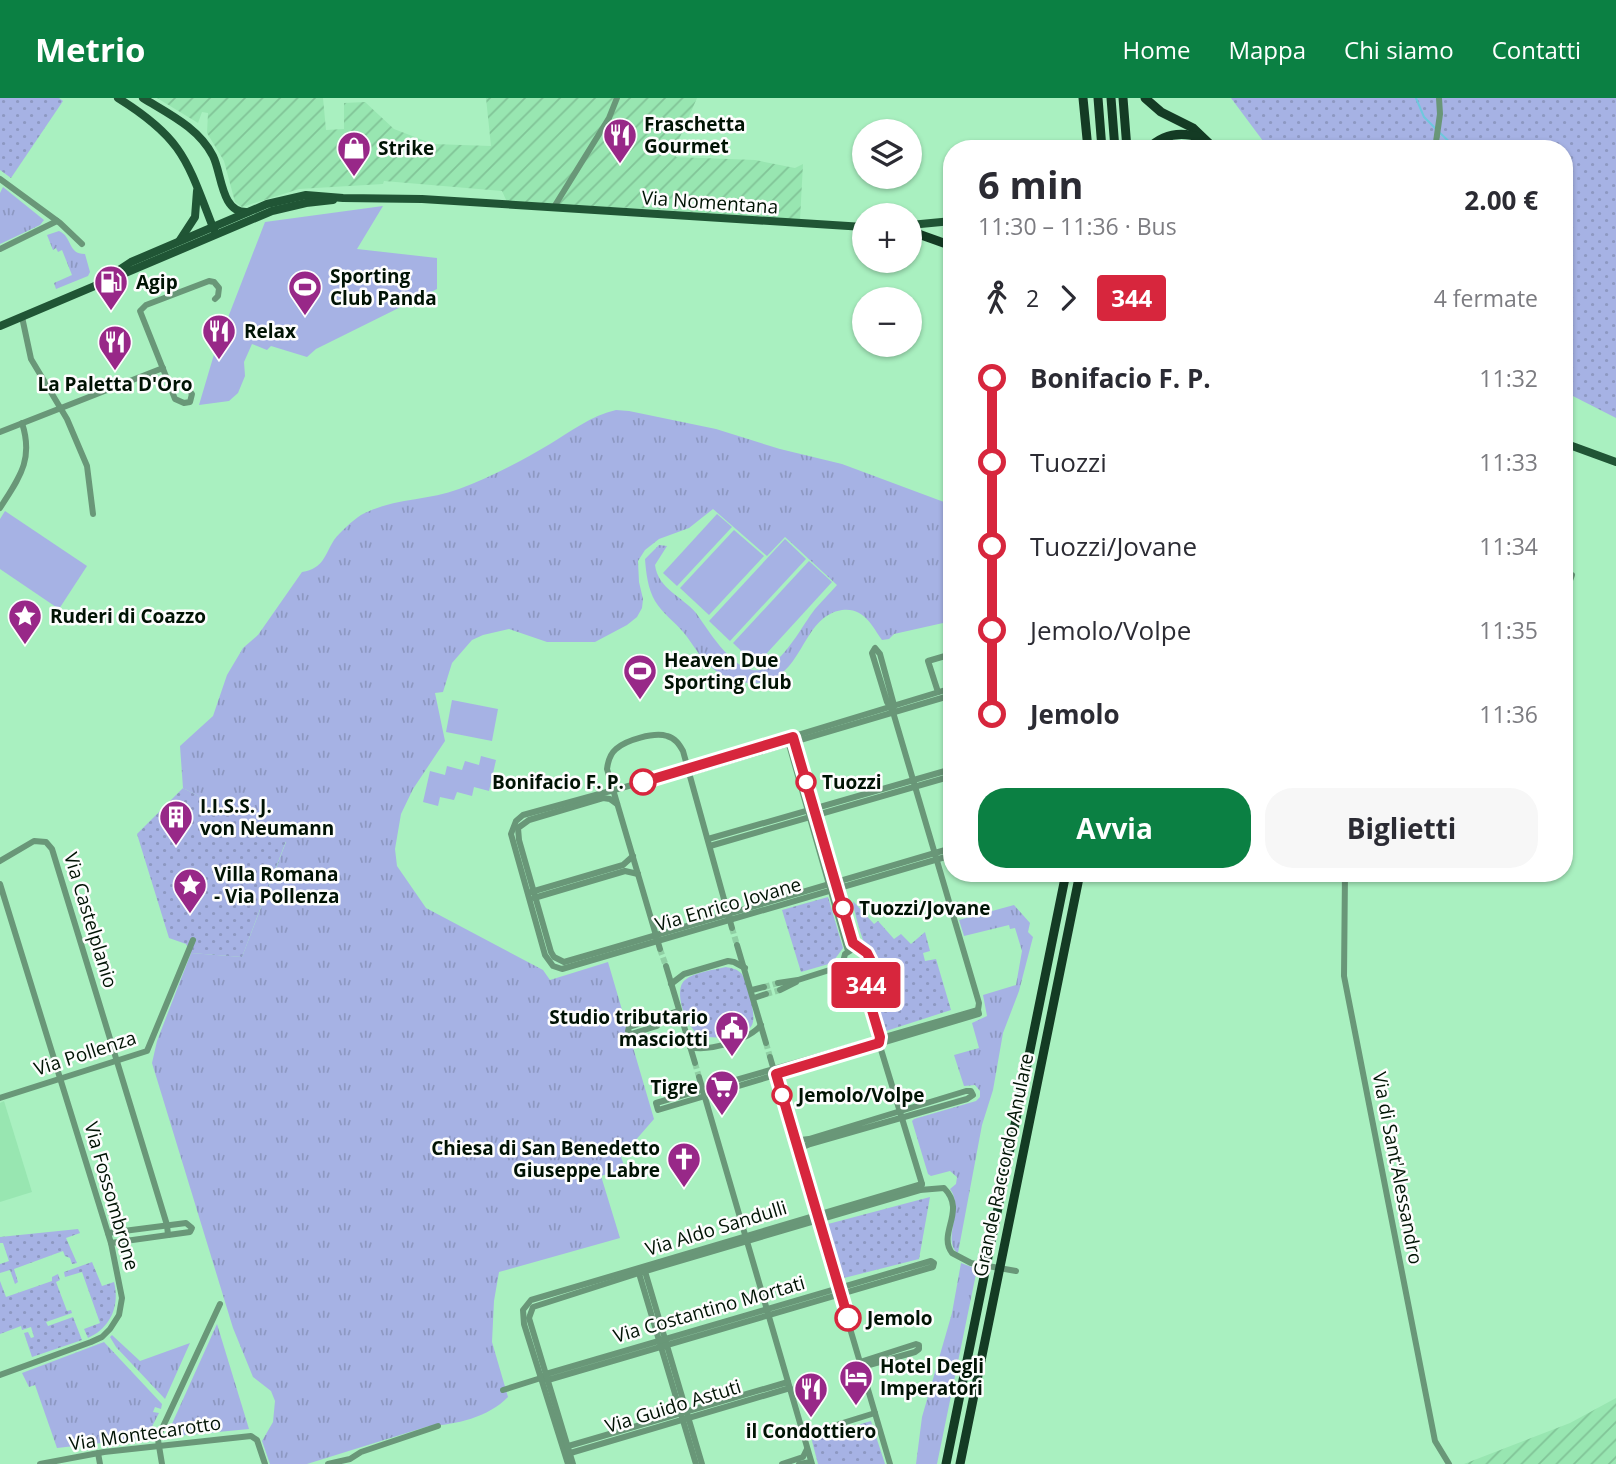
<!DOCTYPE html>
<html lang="it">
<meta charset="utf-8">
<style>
:root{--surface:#fff;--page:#f7f7f7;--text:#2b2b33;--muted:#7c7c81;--accent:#0b8043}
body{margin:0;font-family:"Open Sans",sans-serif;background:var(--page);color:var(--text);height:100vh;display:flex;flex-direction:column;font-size:26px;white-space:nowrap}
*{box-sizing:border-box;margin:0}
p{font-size:23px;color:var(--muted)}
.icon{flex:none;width:38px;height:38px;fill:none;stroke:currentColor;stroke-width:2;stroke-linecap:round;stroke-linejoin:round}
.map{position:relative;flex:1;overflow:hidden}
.side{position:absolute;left:943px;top:42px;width:630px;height:742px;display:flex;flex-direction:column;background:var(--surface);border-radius:28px;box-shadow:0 2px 5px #0004}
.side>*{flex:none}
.badge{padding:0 14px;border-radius:5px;font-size:24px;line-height:46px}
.tools{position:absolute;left:852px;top:21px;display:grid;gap:14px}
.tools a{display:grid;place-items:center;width:70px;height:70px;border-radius:50%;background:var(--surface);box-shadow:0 2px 5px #0004;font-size:35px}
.map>.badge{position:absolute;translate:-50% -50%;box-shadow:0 0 0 4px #fff}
.legs{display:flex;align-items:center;gap:10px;height:77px;padding:0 35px;font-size:23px}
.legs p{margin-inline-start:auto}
.head{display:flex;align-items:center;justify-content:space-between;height:119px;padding:0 35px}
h1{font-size:38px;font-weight:700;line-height:52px}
.primary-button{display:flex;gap:14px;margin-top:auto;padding:14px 35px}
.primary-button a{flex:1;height:80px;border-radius:28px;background:var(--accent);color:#fff;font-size:28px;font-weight:700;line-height:80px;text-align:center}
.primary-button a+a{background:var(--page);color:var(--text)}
ul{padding:0 35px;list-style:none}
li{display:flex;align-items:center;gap:24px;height:84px;font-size:26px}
li i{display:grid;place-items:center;width:10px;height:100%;margin:0 9px;background:currentColor}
li i::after{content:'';width:18px;height:18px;margin:-9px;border:5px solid;border-radius:50%;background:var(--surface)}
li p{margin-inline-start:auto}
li:first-child i{background:linear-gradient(#0000 50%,currentColor 0)}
li:last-child i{background:linear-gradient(currentColor 50%,#0000 0)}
header{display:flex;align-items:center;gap:42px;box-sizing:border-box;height:98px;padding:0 35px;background:var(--accent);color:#fff}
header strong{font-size:33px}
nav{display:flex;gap:38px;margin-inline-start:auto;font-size:24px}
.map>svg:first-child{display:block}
.built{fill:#98e6b1}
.industrial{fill:url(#industrial-furrows)}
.grass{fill:url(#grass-tufts)}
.park{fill:url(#park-dots)}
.pitch{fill:#a6b2e4}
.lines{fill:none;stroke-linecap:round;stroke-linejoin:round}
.stream{stroke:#6ec9de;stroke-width:2}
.minor-tunnel{stroke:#90cfa4;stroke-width:6;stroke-dasharray:6 3;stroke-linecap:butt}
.minor{stroke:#699778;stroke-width:6}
.major{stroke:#205535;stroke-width:8}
.highway{stroke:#143b24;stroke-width:9}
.line-1-casing{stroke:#fff;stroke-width:16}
.line-1{stroke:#d7263d;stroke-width:10}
.stop-1-dot{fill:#fff;stroke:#d7263d;stroke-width:3.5}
.labels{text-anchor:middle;stroke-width:5;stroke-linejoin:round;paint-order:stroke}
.poi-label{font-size:19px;font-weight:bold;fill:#001304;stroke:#fdfdfd;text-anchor:start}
.street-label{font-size:19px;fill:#001304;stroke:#fdfdfd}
.stop-label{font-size:19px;font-weight:bold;fill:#001304;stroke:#fdfdfd;text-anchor:start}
</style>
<header>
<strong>Metrio</strong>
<nav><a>Home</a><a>Mappa</a><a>Chi siamo</a><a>Contatti</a></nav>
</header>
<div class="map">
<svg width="1616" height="1366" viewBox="0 0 1616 1366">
<defs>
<pattern id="industrial-furrows" width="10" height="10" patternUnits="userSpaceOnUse" patternTransform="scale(1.75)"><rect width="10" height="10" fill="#98e6b1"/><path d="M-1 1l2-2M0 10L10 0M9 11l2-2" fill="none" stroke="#81c497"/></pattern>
<pattern id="grass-tufts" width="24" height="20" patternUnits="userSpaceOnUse" patternTransform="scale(1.75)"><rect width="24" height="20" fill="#a6b2e4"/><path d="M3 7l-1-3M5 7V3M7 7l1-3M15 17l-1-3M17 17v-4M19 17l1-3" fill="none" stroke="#8d98c2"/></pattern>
<pattern id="park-dots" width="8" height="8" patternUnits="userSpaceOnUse" patternTransform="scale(1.75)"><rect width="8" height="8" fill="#a6b2e4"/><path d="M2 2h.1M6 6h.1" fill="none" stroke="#8d98c2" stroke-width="1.8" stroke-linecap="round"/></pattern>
</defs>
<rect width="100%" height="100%" fill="#a9f0c0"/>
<path class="built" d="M4,1003L32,1094L0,1104V1005Z"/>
<g class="industrial">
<path d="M157,0H323L326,32L344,31V5L365,4L394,31L433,46L491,48L486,0H697L674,53L676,59L755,62L795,70L803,66L800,122L653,111L507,104L502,93L384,83L383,86L299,91L242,109L235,104L224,63L207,35L208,15L202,14L198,25Z"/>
<path d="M1616,1300V1366H1464L1570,1325Z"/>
</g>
<g class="grass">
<path d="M3,89L44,122L40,127L0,146V95Z"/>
<path d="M59,133C73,139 67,156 85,156L90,174L88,178L56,191L54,185L72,177L62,152L58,154L56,150L53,152L47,137Z"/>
<path d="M616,312L629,313L716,331L780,351L842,366L952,407V523L894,536L889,541L882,542C872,528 864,509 842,512C805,518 804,568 771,582C752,590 726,582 711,569C700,560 693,546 684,535C675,524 662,515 655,503C648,491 646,475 645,461L659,447L667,448L655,467C658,491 683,499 696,515C709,533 729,567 752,572C778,577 802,527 815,511C822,503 830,495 837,487L785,439L767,458L713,411L689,430L659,441L645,452L638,463L639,484L643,501L642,510L637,519L627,527L595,544H547L509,531L483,537L472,542L452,565L443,594L435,595L445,643L413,691L401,716L395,751L397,768L426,810L543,872L550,882L608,864L654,1021L621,1059L625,1070L601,1078L620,1140L499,1174L494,1203L492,1244L508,1299C489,1319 455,1327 429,1328L307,1366H270L262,1343L273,1324L275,1303L271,1293L253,1279L233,1230L152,965L157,943L191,855L242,859L286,744L183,690L180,648L213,618L227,577L243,550L258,537L302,474C324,470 324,458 334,442C340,434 353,422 361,417C392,400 427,403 459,391C490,380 521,363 550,346C570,334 592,317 616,312Z"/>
<path d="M1014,807L1030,825L1028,834L1033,839L1019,893L1003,935L993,992L982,1027L958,1155C941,1143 965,1111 950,1091L956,1086L957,1079L950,1073L931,1078L928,1076L912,1023L914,1021L976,1003L980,999V993L975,987L964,988L954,957L979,950L972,925L987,918L983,897L1016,887L1022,853L1015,830L1010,831L1009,827L964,838L959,822Z"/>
<path d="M961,1165L977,1171L937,1366H916L922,1319L952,1215Z"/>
<path d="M217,1226L249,1331L166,1339Z"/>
<path d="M112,1237L140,1263L190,1245L165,1301L116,1249L110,1239Z"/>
<path d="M104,1244L162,1306L161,1311L155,1309L153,1314L159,1315L146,1340L57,1350L35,1287L29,1289L22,1275Z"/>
</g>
<g class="park">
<path d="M0,0H59L63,3L11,80L0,72Z"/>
<path d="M1231,0H1616V320L1565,294L1564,51H1269Z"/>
<path d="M183,690L286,743L242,859L191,855L186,846L169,840L137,736Z"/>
<path d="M828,799L843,850L832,865L801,874L782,812Z"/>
<path d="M853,803L874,826L878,823L894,841L901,836L911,846L925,834L930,853L923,855L925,863L936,861L951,912L886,933L875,899C880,888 874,889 871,881C889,860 869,855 863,842C859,830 854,814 853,803Z"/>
<path d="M726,869C731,870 737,871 741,875C747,882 757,918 752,927C745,940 714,941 702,938C687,934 672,892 685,882C694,874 714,872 726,869Z"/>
<path d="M930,1099L919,1161L844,1180L828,1126Z"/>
<path d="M78,1131L80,1135L66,1140L77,1165L72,1166L70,1160L65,1158L63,1153L14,1171L18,1184L15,1186L10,1172L0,1175V1166L9,1163L3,1145H0V1139Z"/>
<path d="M92,1164L102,1188L114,1184C120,1207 111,1230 88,1240L84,1231L100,1225L82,1174L65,1179L64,1174Z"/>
<path d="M58,1176L60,1182L56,1184L67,1213L71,1212L72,1215L46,1224L48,1228L73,1219L82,1242L32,1259L24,1235L28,1234L31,1240L34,1239L31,1229L22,1232L21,1228L0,1236V1183L6,1199L52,1183V1179Z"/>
<path d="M871,1323L885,1366H818L812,1343L813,1340Z"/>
</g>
<g class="pitch">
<path d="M383,108L357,151L437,160V191L316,251L307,259L271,248L267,252L252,246L244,264L245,278L238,295L229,303L199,307L215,253L265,124Z"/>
<path d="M5,413L87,468L59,511L0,471V421Z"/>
<path d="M717,416L732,429L677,488L663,475Z"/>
<path d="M734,432L764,458L709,517L680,490Z"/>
<path d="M785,441L806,461L730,543L709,523Z"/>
<path d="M809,463L832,484L756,567L733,545Z"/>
<path d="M452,602L498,611L492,643L446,634Z"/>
<path d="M481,658L496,662L489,693L474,689L472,698L457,694L454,702L440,699L438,708L423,704L430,673L445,677L447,668L462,672L465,663L479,667Z"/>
</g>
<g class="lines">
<g class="stream">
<path d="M1416,0L1424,19L1436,31"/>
<path d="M1440,35L1457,51"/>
</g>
<g class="minor-tunnel">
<path d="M732,830L737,847"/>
<path d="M660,851L666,868"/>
<path d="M764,889L778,885"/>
<path d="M766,896L780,892"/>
<path d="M766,945L770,959"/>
<path d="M695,965L699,979"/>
</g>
<g class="minor">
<path d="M1435,51L1440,16L1439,0"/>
<path d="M0,81L60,125L82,146"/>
<path d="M554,109L609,20L617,0"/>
<path d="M0,151L57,123"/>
<path d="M22,219L31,261L67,321L87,368L93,416"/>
<path d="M188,291L192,296L190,304L184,305L175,301L140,213L146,207L209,183L214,184L219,190L218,198L215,201"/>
<path d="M0,334L163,270"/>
<path d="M0,410C19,380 34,362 22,325"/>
<path d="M1564,499L1572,477"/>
<path d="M952,590L643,684L523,717L516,723L511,736L545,857L553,868L562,871L952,757"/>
<path d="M938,594L928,563L952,556"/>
<path d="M893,614L894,607L880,556L875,550L872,555L887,604L893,614L979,905L978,912"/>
<path d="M793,639L853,845L867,855L871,863L866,882V892L880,939L879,945L922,1086L920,1092L944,1090C967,1113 937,1135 952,1155L971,1165L1016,1173"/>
<path d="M788,643L848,853"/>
<path d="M689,675L952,597"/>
<path d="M617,706L610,701L603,700L529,722L518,730L519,742L551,854L554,859L564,864L609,851L952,750"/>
<path d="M708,741L952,671"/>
<path d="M710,748L952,678"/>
<path d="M0,763L34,743L46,744L52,751L167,1127L168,1137"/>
<path d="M1345,775L1344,878L1435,1343L1449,1366"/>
<path d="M0,786L111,1145L122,1200L119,1217L110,1231L102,1239L91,1244L0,1277"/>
<path d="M531,794L623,767L633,758"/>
<path d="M534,800L625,773L638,776"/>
<path d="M737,847L766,945"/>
<path d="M660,851L607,671C608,663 610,656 616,651C626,642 654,634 667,638C675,640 679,646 683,653L732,830"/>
<path d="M859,851H853L845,856L842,868L850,878L858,879L867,875"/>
<path d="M666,868L695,965"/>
<path d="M855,879L860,889L877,943"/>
<path d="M778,885L798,882L842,868"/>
<path d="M671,886L684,876L728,863L734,864L745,870"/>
<path d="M752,892L764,889"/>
<path d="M780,892L796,884"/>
<path d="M754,900L766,896"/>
<path d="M978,912L979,916L658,1012L656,1005Z"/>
<path d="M666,917L678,913"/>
<path d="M655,921L629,929L628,933L631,936L657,928"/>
<path d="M668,925L681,921"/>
<path d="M690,949C708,954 749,942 761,927"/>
<path d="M770,959L890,1366"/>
<path d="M699,979L812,1366"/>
<path d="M0,1000L147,953L193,842"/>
<path d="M795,1040L801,1042L809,1041L966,993H971L973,997L967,1001L810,1046L803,1049L799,1054"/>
<path d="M108,1135L186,1125L192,1130L190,1134L111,1145"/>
<path d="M644,1170L702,1366"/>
<path d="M638,1172L696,1366"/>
<path d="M860,1264L916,1246L919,1247V1251L915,1254L862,1269"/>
<path d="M503,1292L541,1280L546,1276L931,1163L934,1165L933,1169L548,1282L541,1280"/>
<path d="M804,1337L875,1315"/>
<path d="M565,1349L788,1284"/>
<path d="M98,1355L100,1366"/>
<path d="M567,1356L790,1290"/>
<path d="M40,1366L104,1354L251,1338L257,1342L265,1366"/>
<path d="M162,1366L158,1342L160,1335L220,1206"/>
<path d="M328,1366L350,1361L361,1354L438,1328"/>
<path d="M568,1366L524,1226L523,1212L531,1202L922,1086"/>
<path d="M573,1366L529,1220L533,1209L639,1175L920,1092"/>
<path d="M782,1366L803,1359L807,1351"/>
<path d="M799,1366L811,1364"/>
</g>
<g class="major">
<path d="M118,0C184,41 187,63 214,132"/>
<path d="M143,0C169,16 199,30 213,58C222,76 221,115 247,114"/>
<path d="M910,127L952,123"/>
<path d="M180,142L195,119L197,93"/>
<path d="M96,187L131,164L267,106L306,97L343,100L422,101L864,129"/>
<path d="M0,228L272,113L306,105L333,102"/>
<path d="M1564,345L1616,364"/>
</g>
<g class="highway">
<path d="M1083,0L1088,51"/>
<path d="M1098,0L1102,51"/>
<path d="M1111,0L1115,51"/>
<path d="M1123,0L1127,51"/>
<path d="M1145,0L1161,14L1193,30L1215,51"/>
<path d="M1148,51C1163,36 1181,33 1201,40"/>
<path d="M910,133L952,148"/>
<path d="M946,1366L1066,775"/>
<path d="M960,1366L1080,775"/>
</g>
</g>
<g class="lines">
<g class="line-1-casing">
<path id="line-1" d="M643,684L793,639L853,845L867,855L871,863L866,882V892L880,939L879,945L776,976L848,1220"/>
</g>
<use href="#line-1" class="line-1"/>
</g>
<defs>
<g id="restaurant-pin" transform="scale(1.75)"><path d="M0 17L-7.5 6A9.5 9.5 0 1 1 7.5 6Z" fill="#982888" stroke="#fdfdfd"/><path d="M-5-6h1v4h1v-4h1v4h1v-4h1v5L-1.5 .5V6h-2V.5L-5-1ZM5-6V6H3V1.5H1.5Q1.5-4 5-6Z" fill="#fff"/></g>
<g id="shop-pin" transform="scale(1.75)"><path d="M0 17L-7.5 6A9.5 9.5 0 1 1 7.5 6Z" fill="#982888" stroke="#fdfdfd"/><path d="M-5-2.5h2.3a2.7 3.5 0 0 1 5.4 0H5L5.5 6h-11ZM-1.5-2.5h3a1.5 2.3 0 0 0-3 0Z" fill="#fff"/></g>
<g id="fuel-pin" transform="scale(1.75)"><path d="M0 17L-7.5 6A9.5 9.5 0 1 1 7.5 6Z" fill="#982888" stroke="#fdfdfd"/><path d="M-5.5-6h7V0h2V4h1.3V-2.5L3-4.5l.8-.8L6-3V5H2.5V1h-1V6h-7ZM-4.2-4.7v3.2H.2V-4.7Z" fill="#fff"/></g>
<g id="stadium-pin" transform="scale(1.75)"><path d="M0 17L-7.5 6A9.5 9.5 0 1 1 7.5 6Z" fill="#982888" stroke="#fdfdfd"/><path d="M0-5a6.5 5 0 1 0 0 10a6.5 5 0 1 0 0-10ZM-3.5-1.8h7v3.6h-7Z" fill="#fff"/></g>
<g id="sight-pin" transform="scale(1.75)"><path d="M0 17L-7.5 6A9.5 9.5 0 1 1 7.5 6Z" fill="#982888" stroke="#fdfdfd"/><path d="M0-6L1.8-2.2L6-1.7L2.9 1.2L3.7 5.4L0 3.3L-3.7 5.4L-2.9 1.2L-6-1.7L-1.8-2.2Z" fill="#fff"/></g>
<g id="building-pin" transform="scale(1.75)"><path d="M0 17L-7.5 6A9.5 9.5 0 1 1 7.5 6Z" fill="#982888" stroke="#fdfdfd"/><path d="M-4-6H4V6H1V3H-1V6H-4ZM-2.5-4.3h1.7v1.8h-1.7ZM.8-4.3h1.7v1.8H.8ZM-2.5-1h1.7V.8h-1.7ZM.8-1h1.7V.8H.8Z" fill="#fff"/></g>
<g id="civic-pin" transform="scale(1.75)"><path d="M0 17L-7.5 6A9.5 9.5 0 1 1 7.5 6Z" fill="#982888" stroke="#fdfdfd"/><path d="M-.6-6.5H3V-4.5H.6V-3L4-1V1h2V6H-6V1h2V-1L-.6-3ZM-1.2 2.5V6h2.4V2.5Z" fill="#fff"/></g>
<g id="supermarket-pin" transform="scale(1.75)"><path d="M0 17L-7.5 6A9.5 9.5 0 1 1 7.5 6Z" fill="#982888" stroke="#fdfdfd"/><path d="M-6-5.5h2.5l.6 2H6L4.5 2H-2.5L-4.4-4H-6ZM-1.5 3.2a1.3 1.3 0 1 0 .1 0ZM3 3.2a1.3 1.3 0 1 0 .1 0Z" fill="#fff"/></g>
<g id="church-pin" transform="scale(1.75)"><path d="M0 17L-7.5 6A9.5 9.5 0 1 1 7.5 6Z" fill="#982888" stroke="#fdfdfd"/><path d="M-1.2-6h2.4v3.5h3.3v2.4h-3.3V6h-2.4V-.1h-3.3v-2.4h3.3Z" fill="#fff"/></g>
<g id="hotel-pin" transform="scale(1.75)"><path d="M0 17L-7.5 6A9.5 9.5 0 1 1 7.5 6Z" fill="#982888" stroke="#fdfdfd"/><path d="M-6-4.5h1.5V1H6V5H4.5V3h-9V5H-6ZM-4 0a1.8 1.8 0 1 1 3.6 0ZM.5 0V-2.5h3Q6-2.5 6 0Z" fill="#fff"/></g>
</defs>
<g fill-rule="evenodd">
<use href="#restaurant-pin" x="620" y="37"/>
<use href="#shop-pin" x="354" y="50"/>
<use href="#fuel-pin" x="111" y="184"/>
<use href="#stadium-pin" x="305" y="189"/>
<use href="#restaurant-pin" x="219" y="233"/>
<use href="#restaurant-pin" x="115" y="244"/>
<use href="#sight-pin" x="25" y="518"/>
<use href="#stadium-pin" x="640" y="573"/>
<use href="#building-pin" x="176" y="719"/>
<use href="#sight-pin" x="190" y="787"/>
<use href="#civic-pin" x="732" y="930"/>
<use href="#supermarket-pin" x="722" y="989"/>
<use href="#church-pin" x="684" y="1061"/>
<use href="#hotel-pin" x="856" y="1279"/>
<use href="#restaurant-pin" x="811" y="1291"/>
</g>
<g class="stop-1-dot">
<circle cx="643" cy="684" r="12"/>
<circle cx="806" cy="684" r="9"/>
<circle cx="843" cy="810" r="9"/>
<circle cx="782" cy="997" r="9"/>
<circle cx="848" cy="1220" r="12"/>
</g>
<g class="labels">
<g class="poi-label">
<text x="644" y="33">Fraschetta<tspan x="644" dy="22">Gourmet</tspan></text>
<text x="378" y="57">Strike</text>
<text x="330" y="185">Sporting<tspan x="330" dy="22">Club Panda</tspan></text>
<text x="136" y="191">Agip</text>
<text x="244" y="240">Relax</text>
<text x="115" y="293" text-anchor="middle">La Paletta D'Oro</text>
<text x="50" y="525">Ruderi di Coazzo</text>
<text x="664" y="569">Heaven Due<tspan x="664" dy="22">Sporting Club</tspan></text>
<text x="200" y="715">I.I.S.S. J.<tspan x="200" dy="22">von Neumann</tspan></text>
<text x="214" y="783">Villa Romana<tspan x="214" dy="22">- Via Pollenza</tspan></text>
<text x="708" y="926" text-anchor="end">Studio tributario<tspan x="708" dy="22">masciotti</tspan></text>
<text x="698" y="996" text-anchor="end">Tigre</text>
<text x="660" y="1057" text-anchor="end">Chiesa di San Benedetto<tspan x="660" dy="22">Giuseppe Labre</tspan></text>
<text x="880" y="1275">Hotel Degli<tspan x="880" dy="22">Imperatori</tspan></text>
<text x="811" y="1340" text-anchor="middle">il Condottiero</text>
</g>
<g class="street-label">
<text transform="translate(710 104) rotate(4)" y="7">Via Nomentana</text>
<text transform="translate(728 806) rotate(-16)" y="7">Via Enrico Jovane</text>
<text transform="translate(91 822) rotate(73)" y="7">Via Castelplanio</text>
<text transform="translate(85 955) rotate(-18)" y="7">Via Pollenza</text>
<text transform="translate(1003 1067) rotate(-78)" y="7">Grande Raccordo Anulare</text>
<text transform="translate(1398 1070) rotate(79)" y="7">Via di Sant'Alessandro</text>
<text transform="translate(112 1098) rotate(74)" y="7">Via Fossombrone</text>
<text transform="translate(716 1130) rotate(-17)" y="7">Via Aldo Sandulli</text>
<text transform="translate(709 1211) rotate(-16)" y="7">Via Costantino Mortati</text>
<text transform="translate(673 1308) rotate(-17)" y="7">Via Guido Astuti</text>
<text transform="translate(145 1335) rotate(-8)" y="7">Via Montecarotto</text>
</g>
<g class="stop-label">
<text x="624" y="691" text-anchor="end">Bonifacio F. P.</text>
<text x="822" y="691">Tuozzi</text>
<text x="859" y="817">Tuozzi/Jovane</text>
<text x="798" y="1004">Jemolo/Volpe</text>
<text x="867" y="1227">Jemolo</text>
</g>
</g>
</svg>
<div class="tools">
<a><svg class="icon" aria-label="layers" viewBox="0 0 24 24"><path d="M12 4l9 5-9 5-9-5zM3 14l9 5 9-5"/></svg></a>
<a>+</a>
<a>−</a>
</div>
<b class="badge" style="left:866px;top:887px;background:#d7263d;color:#fff">344</b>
<section class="side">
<div class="head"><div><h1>6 min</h1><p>11:30 – 11:36 · Bus</p></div><b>2.00 €</b></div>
<div class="legs"><svg class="icon" aria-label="walk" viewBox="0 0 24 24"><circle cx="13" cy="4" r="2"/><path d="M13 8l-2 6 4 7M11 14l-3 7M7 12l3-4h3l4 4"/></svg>2<svg class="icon" aria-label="forward" viewBox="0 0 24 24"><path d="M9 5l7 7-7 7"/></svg><b class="badge" style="background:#d7263d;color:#fff">344</b><p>4 fermate</p></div>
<ul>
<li><i style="color:#d7263d"></i><b>Bonifacio F. P.</b><p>11:32</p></li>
<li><i style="color:#d7263d"></i><span>Tuozzi</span><p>11:33</p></li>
<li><i style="color:#d7263d"></i><span>Tuozzi/Jovane</span><p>11:34</p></li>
<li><i style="color:#d7263d"></i><span>Jemolo/Volpe</span><p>11:35</p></li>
<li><i style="color:#d7263d"></i><b>Jemolo</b><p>11:36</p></li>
</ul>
<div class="primary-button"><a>Avvia</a><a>Biglietti</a></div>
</section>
</div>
